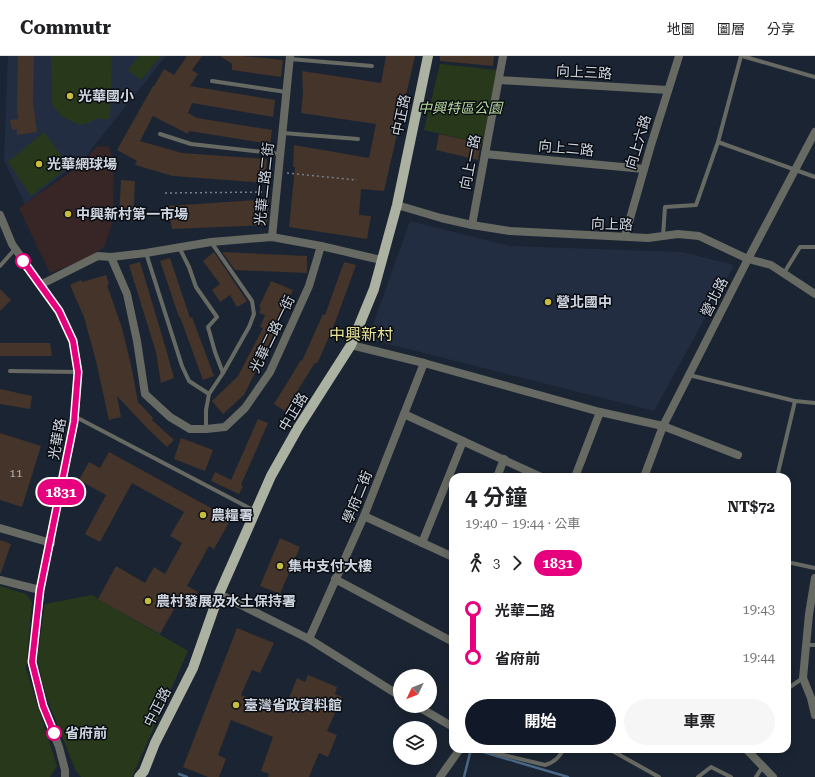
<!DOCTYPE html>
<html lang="zh-TW">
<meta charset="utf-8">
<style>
:root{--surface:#fff;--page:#f6f6f6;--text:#202124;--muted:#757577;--line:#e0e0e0;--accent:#111827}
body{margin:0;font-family:"Roboto Serif","Noto Sans TC",serif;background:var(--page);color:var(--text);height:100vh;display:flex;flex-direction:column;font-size:15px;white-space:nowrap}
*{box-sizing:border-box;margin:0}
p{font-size:13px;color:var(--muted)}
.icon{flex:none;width:22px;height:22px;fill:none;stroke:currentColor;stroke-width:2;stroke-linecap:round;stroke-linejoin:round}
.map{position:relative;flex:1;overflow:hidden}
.sheet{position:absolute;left:449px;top:417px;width:342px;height:280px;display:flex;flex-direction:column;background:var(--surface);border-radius:12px;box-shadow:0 2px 10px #0003}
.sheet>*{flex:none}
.badge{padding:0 8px;border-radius:13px;font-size:14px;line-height:26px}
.needle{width:26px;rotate:227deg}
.buttons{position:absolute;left:393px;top:613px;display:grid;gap:8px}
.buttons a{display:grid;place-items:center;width:44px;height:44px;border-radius:50%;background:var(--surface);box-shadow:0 2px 10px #0003;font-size:20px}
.map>.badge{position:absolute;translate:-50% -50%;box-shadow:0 0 0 2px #fff}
.legs{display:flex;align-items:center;gap:6px;height:44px;padding:0 16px;font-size:13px}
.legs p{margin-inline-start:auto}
.summary{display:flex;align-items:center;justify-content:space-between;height:68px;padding:0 16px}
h1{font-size:22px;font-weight:700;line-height:30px}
.primary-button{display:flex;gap:8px;margin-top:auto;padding:8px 16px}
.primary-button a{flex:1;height:46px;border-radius:24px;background:var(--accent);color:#fff;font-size:16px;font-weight:700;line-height:46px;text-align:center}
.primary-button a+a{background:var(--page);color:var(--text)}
ul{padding:0 16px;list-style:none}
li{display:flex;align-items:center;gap:14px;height:48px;font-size:15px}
li i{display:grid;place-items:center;width:6px;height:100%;margin:0 5px;background:currentColor}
li i::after{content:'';width:10px;height:10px;margin:-5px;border:3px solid;border-radius:50%;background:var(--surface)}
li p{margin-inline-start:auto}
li:first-child i{background:linear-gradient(#0000 50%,currentColor 0)}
li:last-child i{background:linear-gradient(currentColor 50%,#0000 0)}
header{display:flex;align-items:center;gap:24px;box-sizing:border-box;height:56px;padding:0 20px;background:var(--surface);border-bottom:1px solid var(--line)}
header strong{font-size:19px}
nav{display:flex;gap:22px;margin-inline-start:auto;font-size:14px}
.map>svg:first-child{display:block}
.commercial{fill:#382525}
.built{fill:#222d41}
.green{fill:#28381b}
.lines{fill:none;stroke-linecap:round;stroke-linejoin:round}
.stream{stroke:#4a6786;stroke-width:2.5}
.building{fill:#443429}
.path{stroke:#777f8b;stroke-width:1.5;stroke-dasharray:2 3;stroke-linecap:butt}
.lane{stroke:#676a62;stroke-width:4}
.street{stroke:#676a62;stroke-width:8}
.primary{stroke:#abb2a1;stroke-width:10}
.line-1-casing{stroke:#fff;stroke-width:9}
.line-1{stroke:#e6007e;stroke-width:6}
.poi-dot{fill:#c6bc3d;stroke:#090d13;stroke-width:1.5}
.stop-1-dot{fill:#fff;stroke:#e6007e;stroke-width:2}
.labels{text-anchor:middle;stroke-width:3;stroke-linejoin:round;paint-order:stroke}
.number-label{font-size:12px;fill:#adaeb2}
.street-label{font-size:14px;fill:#d0d6e0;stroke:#090d13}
.poi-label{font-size:14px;font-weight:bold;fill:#d0d6e0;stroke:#090d13;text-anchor:start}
.park-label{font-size:14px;font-style:italic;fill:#b8db9d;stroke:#090d13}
.stop-label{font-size:14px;font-weight:bold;fill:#d0d6e0;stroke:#090d13;text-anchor:start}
.quarter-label{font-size:16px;fill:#e9e495;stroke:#090d13}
</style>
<header>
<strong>Commutr</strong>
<nav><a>地圖</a><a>圖層</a><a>分享</a></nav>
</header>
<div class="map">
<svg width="815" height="721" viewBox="0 0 815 721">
<rect width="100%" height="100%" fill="#1b2432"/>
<path class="commercial" d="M109,90L114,106L113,165L104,191L88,203L50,217L19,152L83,107L96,91Z"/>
<g class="built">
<path d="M8,0H166L86,100L25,148L4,104Z"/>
<path d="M410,165L510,190L682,196L734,209L654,355L368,283Z"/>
</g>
<g class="green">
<path d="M51,0H112L110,63H98V61L92,65L83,69L75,67L61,60L52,48Z"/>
<path d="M139,0H161L141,24L128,14Z"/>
<path d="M440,8L497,14L484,88L424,74Z"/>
<path d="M44,76L69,110L31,140L8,106Z"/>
<path d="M0,530L26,538L32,546L26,613L57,710L50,721H0Z"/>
<path d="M92,539L188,595L132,721H81L75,713L47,643L37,604L45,548Z"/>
</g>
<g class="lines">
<g class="stream">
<path d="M473,693L568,721"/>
<path d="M179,718L187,721"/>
<path d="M464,721L471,693"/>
</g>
</g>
<g class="building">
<path d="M18,0H34L33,47L37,76L17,79V73L12,74L10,64L18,63L17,50Z"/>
<path d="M187,0H202L192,14L198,18L190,30L275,44L273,61L192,47L188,57L197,62L272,74L270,88L189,75L188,78L153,60L140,85L182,97L267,103L265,127L173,120L135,109L137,105L117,94L153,30H154L164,13L174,19Z"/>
<path d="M220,0H243L283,4L281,21L232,14V8Z"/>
<path d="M386,0H415L384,135L361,133L359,159L371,160L367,183L289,171L295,111H293L294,89L369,102L376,68L301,57L303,37L302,15L381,27Z"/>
<path d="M440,0H494L493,10L440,5Z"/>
<path d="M439,78L481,87L478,104L436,94Z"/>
<path d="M121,124L135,125L133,166L119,161Z"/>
<path d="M269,143L267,169L172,173L168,150Z"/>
<path d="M214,196L247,245L237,251L230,239L220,246L212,234L220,228L203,205Z"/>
<path d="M222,196L307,200V217L235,214Z"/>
<path d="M170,202L190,262L192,261L214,320L203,324L180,261H179L160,205Z"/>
<path d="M140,206L166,293L174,322L161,327L156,296L129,209Z"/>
<path d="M344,206L356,209L336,264L318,306L314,308L285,355L274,348L301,304L302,305L323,258L325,259Z"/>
<path d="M106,219L109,228L107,229L122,272L131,309L138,346L153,362L152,364L174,384L167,391L148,373L117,340L121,361L109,364L96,305L84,261L70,229L81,224L82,226Z"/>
<path d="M271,225L293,234L275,276L244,339L223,358L212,345L238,320L263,272L260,271L265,259L259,257L261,252L259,251Z"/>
<path d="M0,233L11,244L0,255Z"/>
<path d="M0,287H50L52,300H0Z"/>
<path d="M0,333L32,340L30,353L0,348Z"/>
<path d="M258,363L268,367L241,429L243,430L239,438L211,425L215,416L231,424Z"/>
<path d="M0,377L41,390L22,451L0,444Z"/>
<path d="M181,382L213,394L205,415L174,403Z"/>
<path d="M109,396L231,463L214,493L209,490L187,530L198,536L188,554L177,548L160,578L98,543L116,510L145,527L154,511L165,518L182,487L170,480L184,456L132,427L100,486L85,478L106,439L79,424L89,406L100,412Z"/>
<path d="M280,482L300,491L280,538L260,530Z"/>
<path d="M0,484L11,488L1,517H0Z"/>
<path d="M237,572L274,587L260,617L252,614L241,639L283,657L297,622L305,626L308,619L337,631L335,638L342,641L327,675L337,679L328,701L319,697L309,721H268L269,718L261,715L273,681L231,664L218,699L226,703L219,721H208L183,711Z"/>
</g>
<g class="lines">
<g class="path">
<path d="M287,117L357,124"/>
<path d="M165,137L269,136"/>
</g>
<g class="lane">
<path d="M742,0L815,21"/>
<path d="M290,3L372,10"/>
<path d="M212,25L286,36"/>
<path d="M283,77L358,83"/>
<path d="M160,78L191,88L281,98"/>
<path d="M718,86L815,121"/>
<path d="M663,180L665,151L696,149L718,86L741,0"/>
<path d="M179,191L189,211L196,231L217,261L208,271L215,296L223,317"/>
<path d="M146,197L182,310L189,325L209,338"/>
<path d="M0,210L15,193"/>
<path d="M784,217L800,191H815"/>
<path d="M10,315L78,316"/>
<path d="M689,319L795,345L815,347"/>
<path d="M74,360L255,455"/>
<path d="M206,373V354L209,338L223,317L249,271L254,258L252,245L211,186"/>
<path d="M777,421L795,345"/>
<path d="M787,506L815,512"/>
<path d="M807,589H815"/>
<path d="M787,633L803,622"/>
<path d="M479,693L545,709C555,706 559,701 564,693"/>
<path d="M609,693L659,721"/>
<path d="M698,721L711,711L731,721"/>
<path d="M756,721L763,710"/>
</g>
<g class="street">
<path d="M499,24L668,34"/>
<path d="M485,98L644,113"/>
<path d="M397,149L441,162L472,169L510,175L648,182L678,178L699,180L748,203L771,209L815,238"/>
<path d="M0,159L12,188L59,255L73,285L78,316L74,366L40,534L32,606L43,650L59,691L65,714V721"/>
<path d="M472,169L503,0"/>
<path d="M625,180L651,89L679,0"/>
<path d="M272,181L290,0"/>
<path d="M111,201L127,238L137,285L145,338L170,361L190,373H206L225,371L245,352L270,316L309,230L321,190"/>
<path d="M40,229L98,200L111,201L146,197L211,186L272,181L321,190L381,204"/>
<path d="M351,289L424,307L600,356L663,370L738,399"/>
<path d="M404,358L541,421"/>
<path d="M497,421L504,403"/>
<path d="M575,421L600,356"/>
<path d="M644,421L663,370L748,203L815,76"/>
<path d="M364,460L453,501"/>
<path d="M0,472L51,487"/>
<path d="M422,487L463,385"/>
<path d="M815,522L809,558L803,622L811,642L815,659"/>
<path d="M335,523L453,586"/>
<path d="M0,524L40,534"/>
<path d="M219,538L309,583L400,640"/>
<path d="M309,583L364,460L424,307"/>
<path d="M417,650L453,671"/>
<path d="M746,693L773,721"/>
<path d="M440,721L460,693"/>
</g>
<path class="primary" d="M139,721L144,715L155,687L193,612L219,538L271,420L298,372L351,289L374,233L397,149L428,0"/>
</g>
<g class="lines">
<g class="line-1-casing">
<path id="line-1" d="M23,205L59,255L73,285L78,316L74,366L40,534L32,606L43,650L54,677"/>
</g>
<use href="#line-1" class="line-1"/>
</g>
<g class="poi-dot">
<circle cx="70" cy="40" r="4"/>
<circle cx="39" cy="108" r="4"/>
<circle cx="68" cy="158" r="4"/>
<circle cx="548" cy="246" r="4"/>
<circle cx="203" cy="459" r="4"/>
<circle cx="280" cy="510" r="4"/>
<circle cx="148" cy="545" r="4"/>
<circle cx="236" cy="649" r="4"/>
</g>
<g class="stop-1-dot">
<circle cx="23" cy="205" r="7"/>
<circle cx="54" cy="677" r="7"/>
</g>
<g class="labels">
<g class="number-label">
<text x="16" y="421">11</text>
</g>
<g class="street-label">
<text transform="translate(584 16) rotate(3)" y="5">向上三路</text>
<text transform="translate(401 59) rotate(-78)" y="5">中正路</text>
<text transform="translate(638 86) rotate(-73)" y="5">向上六路</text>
<text transform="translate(566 92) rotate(5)" y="5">向上二路</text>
<text transform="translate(470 106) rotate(-79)" y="5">向上一路</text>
<text transform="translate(264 128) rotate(-84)" y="5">光華二路二街</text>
<text transform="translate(612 168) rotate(2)" y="5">向上路</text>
<text transform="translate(714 241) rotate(-63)" y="5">營北路</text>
<text transform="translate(272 278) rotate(-64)" y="5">光華二路一街</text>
<text transform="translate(293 356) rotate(-59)" y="5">中正路</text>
<text transform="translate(57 383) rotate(-80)" y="5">光華路</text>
<text transform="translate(357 441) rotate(-68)" y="5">學府二街</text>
<text transform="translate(157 651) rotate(-63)" y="5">中正路</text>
</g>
<g class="poi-label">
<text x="78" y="45">光華國小</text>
<text x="47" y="113">光華網球場</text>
<text x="76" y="163">中興新村第一市場</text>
<text x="556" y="251">營北國中</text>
<text x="211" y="464">農糧署</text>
<text x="288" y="515">集中支付大樓</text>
<text x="156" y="550">農村發展及水土保持署</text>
<text x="244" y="654">臺灣省政資料館</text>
</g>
<g class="park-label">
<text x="460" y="57">中興特區公園</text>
</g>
<g class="stop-label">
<text x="65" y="682">省府前</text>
</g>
<g class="quarter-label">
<text x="361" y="284">中興新村</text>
</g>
</g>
</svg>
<div class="buttons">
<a><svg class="needle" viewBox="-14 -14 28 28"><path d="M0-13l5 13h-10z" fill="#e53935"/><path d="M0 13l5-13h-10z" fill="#757577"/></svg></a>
<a><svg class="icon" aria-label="layers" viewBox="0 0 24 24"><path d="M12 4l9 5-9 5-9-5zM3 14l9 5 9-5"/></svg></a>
</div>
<b class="badge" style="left:61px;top:436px;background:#e6007e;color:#fff">1831</b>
<section class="sheet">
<div class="summary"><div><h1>4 分鐘</h1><p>19:40 – 19:44 · 公車</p></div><b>NT$72</b></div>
<div class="legs"><svg class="icon" aria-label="walk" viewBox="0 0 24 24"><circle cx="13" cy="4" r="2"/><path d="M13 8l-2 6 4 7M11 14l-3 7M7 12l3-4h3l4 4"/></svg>3<svg class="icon" aria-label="forward" viewBox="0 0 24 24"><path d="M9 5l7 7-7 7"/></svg><b class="badge" style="background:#e6007e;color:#fff">1831</b></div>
<ul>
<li><i style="color:#e6007e"></i><b>光華二路</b><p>19:43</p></li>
<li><i style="color:#e6007e"></i><b>省府前</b><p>19:44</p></li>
</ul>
<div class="primary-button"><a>開始</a><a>車票</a></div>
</section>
</div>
